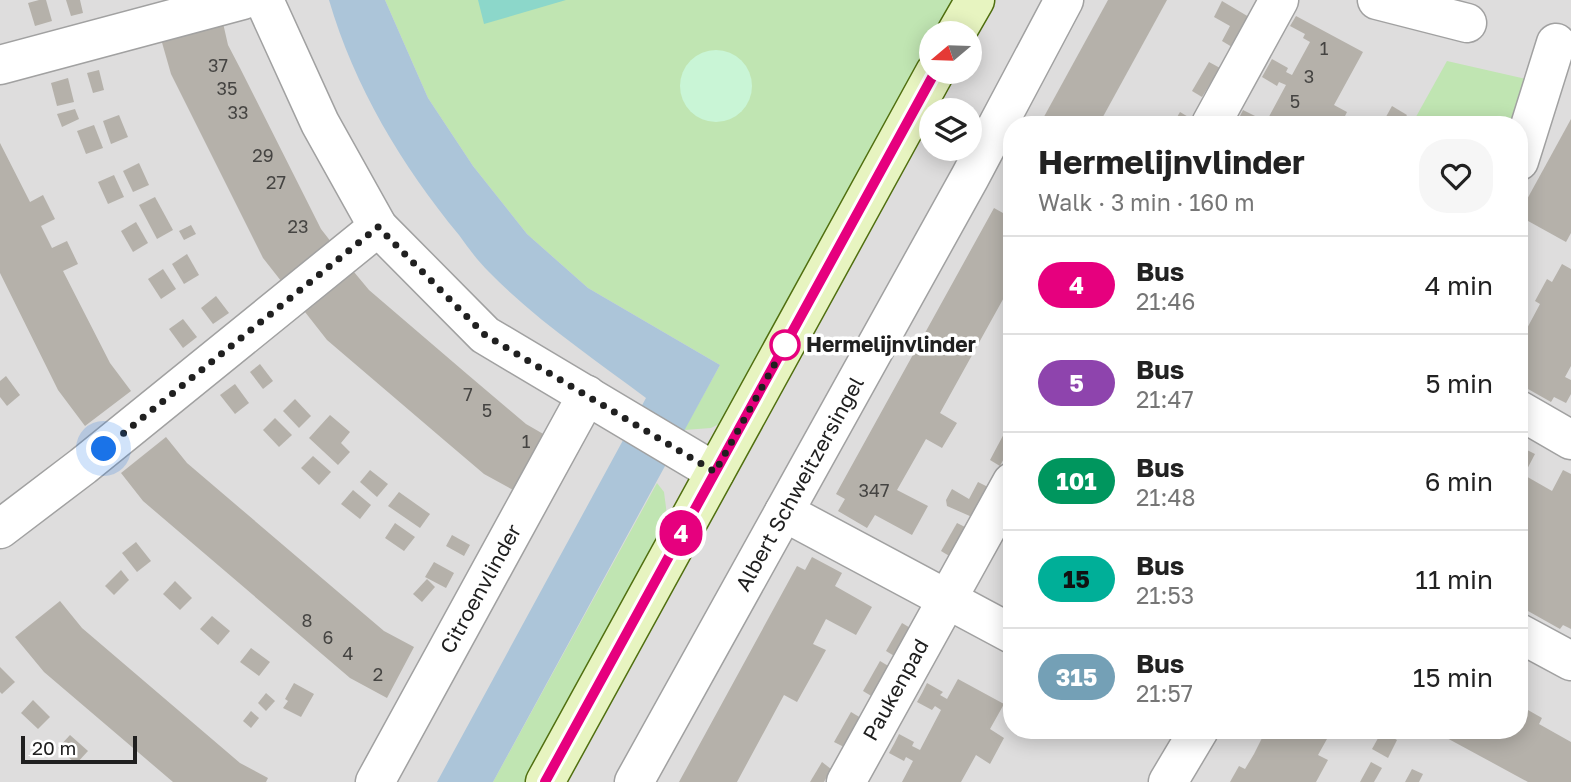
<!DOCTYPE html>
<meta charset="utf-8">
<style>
:root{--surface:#fff;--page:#f6f6f6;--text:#222;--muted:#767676;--line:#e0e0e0}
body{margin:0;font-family:"Golos Text",sans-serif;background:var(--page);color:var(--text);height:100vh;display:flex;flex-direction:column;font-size:26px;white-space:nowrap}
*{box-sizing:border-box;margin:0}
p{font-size:23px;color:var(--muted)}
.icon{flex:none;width:38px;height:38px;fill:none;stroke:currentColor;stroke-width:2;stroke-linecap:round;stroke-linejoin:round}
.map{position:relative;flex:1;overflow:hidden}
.drawer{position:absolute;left:1003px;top:116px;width:525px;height:623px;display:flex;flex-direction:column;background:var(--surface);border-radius:28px;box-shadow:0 4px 18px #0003}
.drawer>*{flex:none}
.badge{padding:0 14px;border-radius:23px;font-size:24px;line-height:46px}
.needle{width:46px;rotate:251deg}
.buttons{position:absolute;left:919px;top:21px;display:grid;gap:14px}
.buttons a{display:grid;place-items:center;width:63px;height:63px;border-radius:50%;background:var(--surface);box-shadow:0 4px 18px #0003;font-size:35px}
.scale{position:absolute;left:21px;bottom:18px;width:116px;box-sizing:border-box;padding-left:7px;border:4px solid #202020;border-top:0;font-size:19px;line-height:24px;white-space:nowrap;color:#202020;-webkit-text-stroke:5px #fff;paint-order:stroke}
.you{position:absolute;width:35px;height:35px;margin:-18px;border:5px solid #fff;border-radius:50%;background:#1a73e8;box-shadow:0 0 0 10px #1a73e833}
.map>.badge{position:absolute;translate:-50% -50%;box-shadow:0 0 0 4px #fff}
.round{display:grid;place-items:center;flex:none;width:74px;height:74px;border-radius:28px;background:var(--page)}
.headline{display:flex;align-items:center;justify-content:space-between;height:119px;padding:0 35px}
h1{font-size:33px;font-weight:700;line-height:52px}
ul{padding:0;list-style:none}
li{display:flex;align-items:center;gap:21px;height:98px;padding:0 35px;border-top:2px solid var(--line)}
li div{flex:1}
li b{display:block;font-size:26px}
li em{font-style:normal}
li .badge{min-width:77px;font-weight:700;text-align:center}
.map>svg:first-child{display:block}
.residential{fill:#dedddd;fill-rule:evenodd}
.grass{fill:#c0e5b2}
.park{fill:#c9f5d6}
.pitch{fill:#8cd7ca}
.water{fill:#acc5d9}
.building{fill:#b5b1aa}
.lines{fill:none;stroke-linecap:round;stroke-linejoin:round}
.street-casing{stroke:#a1a1a1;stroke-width:41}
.secondary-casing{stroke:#506f0f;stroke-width:41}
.street{stroke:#fff;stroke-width:38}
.secondary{stroke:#e7f4c0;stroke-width:38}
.line-casing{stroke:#fff;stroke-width:16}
.line{stroke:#e6007e;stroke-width:10}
.walk{stroke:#202020;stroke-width:7;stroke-dasharray:0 12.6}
.stop-dot{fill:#fff;stroke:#e6007e;stroke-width:3.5}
.labels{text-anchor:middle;stroke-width:7;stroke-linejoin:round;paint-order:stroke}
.number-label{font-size:18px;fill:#454442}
.stop-label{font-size:21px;font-weight:bold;fill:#202020;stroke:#fff;text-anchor:start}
.street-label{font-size:21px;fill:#202020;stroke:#fff}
</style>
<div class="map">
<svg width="1571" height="782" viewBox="0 0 1571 782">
<rect width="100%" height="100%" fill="#efeee7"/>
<path class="residential" d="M0,0H1571V782H0ZM931,33H970V72H931ZM931,110H970V149H931ZM1012,124H1519V730H1012Z"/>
<g class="grass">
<path d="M385,0H954L936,33H931V43L723,422L711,428L684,430L720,365L588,288L527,234L473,166L428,98Z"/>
<path d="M1447,61L1530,80L1514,124H1412Z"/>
<path d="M657,483L664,492L668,523L527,782H493Z"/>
</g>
<circle class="park" cx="716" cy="86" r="36"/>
<path class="pitch" d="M478,0H566L484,24Z"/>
<path class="water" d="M329,0H385L428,98L473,166L527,234L588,288L720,365L493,782H437L646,398C593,358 536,320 489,272C478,261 468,248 459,235C402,166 354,86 329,0Z"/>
<g class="building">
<path d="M39,0H46L52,21L35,26L28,3Z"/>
<path d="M66,0H80L83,13L71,16Z"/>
<path d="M1108,0H1167L1099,124H1040Z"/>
<path d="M1222,1L1249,17L1232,47L1222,41L1230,26L1214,17Z"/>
<path d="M1296,16L1363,52L1334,105L1347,112L1341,124H1265L1286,85L1279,82L1277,86L1262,77L1272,59L1288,68L1286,72L1292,75L1310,42L1303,38L1305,34L1290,26Z"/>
<path d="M223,23L228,45L240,68L321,229L335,247L285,286L263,258L171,74L161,39Z"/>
<path d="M1209,62L1220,68L1202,97L1192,91Z"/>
<path d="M99,70L104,90L93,93L87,73Z"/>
<path d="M68,78L74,102L57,106L51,83Z"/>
<path d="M1392,106L1407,115L1401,124H1382Z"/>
<path d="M75,109L79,119L62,127L57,114Z"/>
<path d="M1243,110L1259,118L1257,122L1261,124H1236Z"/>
<path d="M1180,112L1190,118L1187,124H1173Z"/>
<path d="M119,115L128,137L111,144L103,121Z"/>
<path d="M1571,119V233L1566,242L1519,216V214Z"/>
<path d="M94,125L103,148L86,154L77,131Z"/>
<path d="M0,143L30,202L43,195L55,219L41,226L52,248L67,241L78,264L63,271L110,363L131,391L85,426L58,390L0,273Z"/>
<path d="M139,163L149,185L133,192L123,171Z"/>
<path d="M114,175L124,197L108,204L98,182Z"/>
<path d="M155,197L173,230L157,239L139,205Z"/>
<path d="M994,208L1012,218V283L940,413L957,423L942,448L926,439L897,490L928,506L912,535L875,515L867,528L838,511L845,499L836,494Z"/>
<path d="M136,222L148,243L133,252L121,231Z"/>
<path d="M191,225L196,234L184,240L179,231Z"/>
<path d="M187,254L199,275L184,284L172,264Z"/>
<path d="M1562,264L1571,269V366L1565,377L1571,380V394L1566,403L1554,397L1551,402L1519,384V334L1523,336L1540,304L1535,301L1547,279L1552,282Z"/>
<path d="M163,269L176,289L161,299L148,279Z"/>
<path d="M354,272L369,290L467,374L526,424L545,435L515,491L484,474L444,440L327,340L305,312Z"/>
<path d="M216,296L229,313L213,324L201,308Z"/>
<path d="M183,319L197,337L183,348L169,329Z"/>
<path d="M260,364L273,381L263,389L250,372Z"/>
<path d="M6,376L20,395L7,406L0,397V381Z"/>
<path d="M235,384L249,403L235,414L220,395Z"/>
<path d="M295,399L311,416L299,428L283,411Z"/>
<path d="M330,415L350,432L341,443L350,452L338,465L309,438Z"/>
<path d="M275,418L292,435L279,447L263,430Z"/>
<path d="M1006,430L1012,433V443L1000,466L990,460Z"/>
<path d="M166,437L187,463L364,614L384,631L414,647L387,698L350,678L143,501L121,473Z"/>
<path d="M1519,446L1535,454L1524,475L1552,491L1563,470L1571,474V629L1563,625L1560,629L1519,606Z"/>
<path d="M313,456L331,472L319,485L301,468Z"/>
<path d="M370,470L388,484L377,497L360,482Z"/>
<path d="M978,482L988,487L972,517L947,506L946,500L952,489L969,499Z"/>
<path d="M353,490L371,505L360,519L341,504Z"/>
<path d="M399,492L430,514L420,528L388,506Z"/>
<path d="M395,523L415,537L404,551L385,538Z"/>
<path d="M957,523L967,528L951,557L941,551Z"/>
<path d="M452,535L470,545L464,556L446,546Z"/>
<path d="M136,542L151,561L137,572L122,553Z"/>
<path d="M812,557L842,573L835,586L872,607L856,635L826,619L813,644L826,650L797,702L784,695L737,782H679L797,566L805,570Z"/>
<path d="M434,562L454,573L446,588L425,577Z"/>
<path d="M121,570L129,580L114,595L105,586Z"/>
<path d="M427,579L435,587L422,602L413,594Z"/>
<path d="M175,581L192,598L180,610L163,594Z"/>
<path d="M60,601L82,628L240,763L268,778L266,782H173L44,672L15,637Z"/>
<path d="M212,616L230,631L218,645L200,629Z"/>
<path d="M902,623L912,629L896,657L886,651Z"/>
<path d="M251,648L270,662L259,676L240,662Z"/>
<path d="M880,661L890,667L873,697L863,691Z"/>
<path d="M0,667L15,682L2,694L0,692Z"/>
<path d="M958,679L1004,704L990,729L1004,738L990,764L976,755L961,782H902L913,761L906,757L904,761L889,753L894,744L899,734L914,742L912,746L920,750L941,710L935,706L932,710L917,702L922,693L927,683L943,692L940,695L947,699Z"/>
<path d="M294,683L314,694L301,717L283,708L288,701L285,699Z"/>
<path d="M266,693L275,701L266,711L258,703Z"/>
<path d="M33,700L50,717L38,729L21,713Z"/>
<path d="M1519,705L1542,718L1539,724L1571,742V782H1528L1432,730H1519Z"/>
<path d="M251,711L259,718L251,728L243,721Z"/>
<path d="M851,712L861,718L844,747L834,742Z"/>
<path d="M1260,730H1332L1318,755L1328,760L1316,782H1230L1239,766L1245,769L1254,754L1262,738L1256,735Z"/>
<path d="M1382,731L1397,740L1388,758L1372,749Z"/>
<path d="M70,735L88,751L76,764L58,748Z"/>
<path d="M822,762L831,769L824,782H810Z"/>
<path d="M1371,762L1382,768L1374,782H1360Z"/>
<path d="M1412,769L1423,774L1419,782H1405Z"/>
</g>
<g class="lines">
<g class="street-casing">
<g id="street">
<path d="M264,0L320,123L378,227L485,335L715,472"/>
<path d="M1377,0L1467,23"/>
<path d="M0,65L243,0"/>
<path d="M1211,124L1279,0"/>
<path d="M1519,161L1556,43"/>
<path d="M1519,410L1571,440"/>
<path d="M784,512L1012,634"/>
<path d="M0,529L83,466L378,227"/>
<path d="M1519,633L1571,661"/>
<path d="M375,782L587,395"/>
<path d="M634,782L970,177L1064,0"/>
<path d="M846,782L1012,482"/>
<path d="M1168,782L1199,730"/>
</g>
</g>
<g class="secondary-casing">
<g id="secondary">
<path d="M956,33L975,0"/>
<path d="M545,782L935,72"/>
</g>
</g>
<use href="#street" class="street"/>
<use href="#secondary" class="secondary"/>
</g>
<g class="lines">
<g class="line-casing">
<path id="line" d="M545,782L935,72"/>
</g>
<use href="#line" class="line"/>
<path class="walk" d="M104,449L378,227L485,335L715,472L787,342L785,345"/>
</g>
<circle class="stop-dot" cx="785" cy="345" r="14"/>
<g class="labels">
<g class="number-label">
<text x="1324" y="55">1</text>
<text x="218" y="72">37</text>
<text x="1309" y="83">3</text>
<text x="227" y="95">35</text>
<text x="1295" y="108">5</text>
<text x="238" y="119">33</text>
<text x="263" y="162">29</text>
<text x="276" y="189">27</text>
<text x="298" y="233">23</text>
<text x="468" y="401">7</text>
<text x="487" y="417">5</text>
<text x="526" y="448">1</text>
<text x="874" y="497">347</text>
<text x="307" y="627">8</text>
<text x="328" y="644">6</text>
<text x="348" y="660">4</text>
<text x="378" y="681">2</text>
</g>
<g class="stop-label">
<text x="806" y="352">Hermelijnvlinder</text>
</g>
<g class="street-label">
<text transform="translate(800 484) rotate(-61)" y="7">Albert Schweitzersingel</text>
<text transform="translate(481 589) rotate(-61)" y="7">Citroenvlinder</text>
<text transform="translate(896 690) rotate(-61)" y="7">Paukenpad</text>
</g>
</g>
</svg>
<div class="buttons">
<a><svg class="needle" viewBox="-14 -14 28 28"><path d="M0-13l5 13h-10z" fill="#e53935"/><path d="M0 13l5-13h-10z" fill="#767676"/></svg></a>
<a><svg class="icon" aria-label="layers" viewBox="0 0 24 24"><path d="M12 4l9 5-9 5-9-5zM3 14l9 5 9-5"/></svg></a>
</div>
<div class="scale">20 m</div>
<div class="you" style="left:104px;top:449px"></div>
<b class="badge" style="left:681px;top:533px;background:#e6007e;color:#fff">4</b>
<section class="drawer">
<div class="headline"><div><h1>Hermelijnvlinder</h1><p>Walk · 3 min · 160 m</p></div><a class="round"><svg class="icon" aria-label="heart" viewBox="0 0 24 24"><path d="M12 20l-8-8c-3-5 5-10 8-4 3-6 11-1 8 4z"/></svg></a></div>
<ul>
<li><span class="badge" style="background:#e6007e;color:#fff">4</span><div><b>Bus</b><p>21:46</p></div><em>4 min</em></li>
<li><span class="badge" style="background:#8e44ad;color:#fff">5</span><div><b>Bus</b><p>21:47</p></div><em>5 min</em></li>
<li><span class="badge" style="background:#00965e;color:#fff">101</span><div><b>Bus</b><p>21:48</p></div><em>6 min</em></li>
<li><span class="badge" style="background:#00af98;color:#111">15</span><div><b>Bus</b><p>21:53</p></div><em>11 min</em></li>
<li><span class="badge" style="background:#74a0b6;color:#fff">315</span><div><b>Bus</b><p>21:57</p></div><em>15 min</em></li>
</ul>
</section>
</div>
